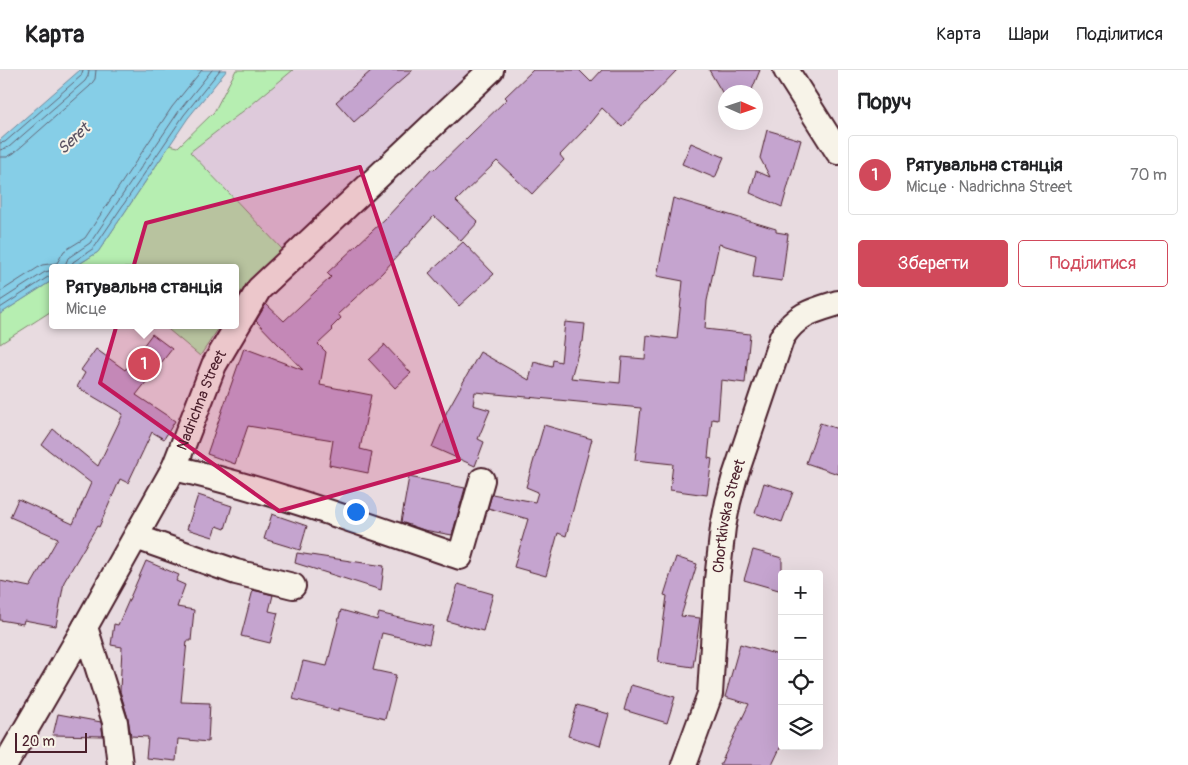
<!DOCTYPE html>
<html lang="uk">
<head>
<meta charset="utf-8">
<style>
	body { margin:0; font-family:Pangolin,sans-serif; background:#f2f2f2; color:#202124 }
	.controls { position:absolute; right:15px; bottom:15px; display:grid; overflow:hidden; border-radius:5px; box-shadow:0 5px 20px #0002 }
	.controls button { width:45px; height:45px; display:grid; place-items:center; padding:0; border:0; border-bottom:1px solid #e0e0e0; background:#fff; color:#202124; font:25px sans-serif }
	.compass { position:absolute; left:718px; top:15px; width:45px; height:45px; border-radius:50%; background:#fff; box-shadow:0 5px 20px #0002; rotate:93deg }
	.scale { position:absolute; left:15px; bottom:12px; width:72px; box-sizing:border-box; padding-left:5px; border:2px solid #4a1f2b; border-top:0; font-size:14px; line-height:18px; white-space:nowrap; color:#4a1f2b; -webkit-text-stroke:4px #f7f3e8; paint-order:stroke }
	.you { position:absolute; left:355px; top:441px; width:18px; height:18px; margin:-12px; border:4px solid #fff; border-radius:50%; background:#1a73e8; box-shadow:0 0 0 8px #1a73e833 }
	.badge { display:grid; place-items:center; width:32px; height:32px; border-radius:50%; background:#d1495b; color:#fff; font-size:16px; font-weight:700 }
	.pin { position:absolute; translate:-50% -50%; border:2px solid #fff; box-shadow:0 1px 5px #0006 }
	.popup { position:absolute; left:49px; top:194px; width:190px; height:65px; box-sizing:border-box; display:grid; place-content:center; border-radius:5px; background:#fff; filter:drop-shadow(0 1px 4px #0005); font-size:16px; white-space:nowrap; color:#757577 }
	.popup b { font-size:19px; color:#202124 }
	.popup::after { content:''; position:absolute; left:50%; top:100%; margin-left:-10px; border:10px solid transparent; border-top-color:#fff }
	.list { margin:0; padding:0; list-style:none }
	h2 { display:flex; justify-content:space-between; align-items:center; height:65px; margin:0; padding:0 20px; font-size:21px }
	h2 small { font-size:16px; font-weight:400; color:#757577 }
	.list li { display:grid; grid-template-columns:32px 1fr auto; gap:15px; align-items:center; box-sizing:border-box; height:80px; margin:0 10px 10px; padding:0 10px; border:1px solid #e0e0e0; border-radius:5px }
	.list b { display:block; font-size:19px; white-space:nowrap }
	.list p { margin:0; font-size:16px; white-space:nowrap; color:#757577 }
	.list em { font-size:16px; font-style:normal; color:#757577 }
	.actions { display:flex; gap:10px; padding:15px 20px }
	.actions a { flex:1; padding:11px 0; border:1px solid #d1495b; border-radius:5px; text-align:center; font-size:18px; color:#d1495b }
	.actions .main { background:#d1495b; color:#fff }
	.icon { flex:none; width:28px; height:28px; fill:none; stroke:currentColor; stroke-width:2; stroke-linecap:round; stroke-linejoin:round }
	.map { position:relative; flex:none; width:838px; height:695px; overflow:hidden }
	header { display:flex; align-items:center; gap:30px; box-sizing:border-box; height:70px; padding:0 25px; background:#fff; border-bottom:1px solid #e0e0e0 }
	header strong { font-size:24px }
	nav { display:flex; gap:28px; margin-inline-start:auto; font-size:18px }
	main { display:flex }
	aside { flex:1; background:#fff }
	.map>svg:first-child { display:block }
	.built { fill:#decadb }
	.green { fill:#b6eeb1; stroke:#80866e }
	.water { fill:#86cee7; stroke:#6e889c }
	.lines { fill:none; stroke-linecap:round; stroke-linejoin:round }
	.shore { stroke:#626576; stroke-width:1 }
	.building { fill:#c5a4cf; stroke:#4a1f2b }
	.minor-casing { stroke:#4a1f2b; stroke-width:28 }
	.minor { stroke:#f7f3e8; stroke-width:24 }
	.marked { fill:#c2185b; fill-opacity:0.2; stroke:#c2185b; stroke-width:4; stroke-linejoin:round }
	.labels { text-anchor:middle; stroke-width:4; stroke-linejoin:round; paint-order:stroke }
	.street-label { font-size:15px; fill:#4a1f2b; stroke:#f7f3e8 }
	.water-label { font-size:16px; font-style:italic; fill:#5c5463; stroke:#f7f3e8 }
</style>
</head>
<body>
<header>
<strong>Карта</strong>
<nav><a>Карта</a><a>Шари</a><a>Поділитися</a></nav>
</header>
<main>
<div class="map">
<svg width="838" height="695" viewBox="0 0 838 695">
	<rect width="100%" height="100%" fill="#e8dbe0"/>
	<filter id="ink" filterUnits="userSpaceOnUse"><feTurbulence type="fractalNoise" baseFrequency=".02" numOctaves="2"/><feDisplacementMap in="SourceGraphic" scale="10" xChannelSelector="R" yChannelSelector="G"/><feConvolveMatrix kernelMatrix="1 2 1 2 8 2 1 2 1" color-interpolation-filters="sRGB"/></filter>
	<g filter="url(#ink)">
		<path class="built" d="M293,0H473L282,179L190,82L251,35Z"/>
		<path class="green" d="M236,0H293L251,35L190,82L282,179L235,234V198H73L98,182L170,75L178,77L214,42Z
			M53,210V240L0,274V244Z
			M163,255H221L200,286Z"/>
		<path class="water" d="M80,0H227L188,48L98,182L73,198H53V210L0,244V70Z"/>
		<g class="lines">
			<path class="shore" d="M0,73L5,72L81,6L83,0
				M0,80L9,77L85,11L88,6L89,0
				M0,87H7L14,83L90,16L95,9L96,0
				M64,198L68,188L90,173L179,41L212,0
				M71,198L73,192L94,178L184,45L220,0
				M0,222L42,195L57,193L64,181L85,168L172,37L202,0
				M0,231L45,202L53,200
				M0,238L48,207H53"/>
		</g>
		<path class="building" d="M372,0H413L354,52L336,32Z
			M533,0H579L591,12L602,0H677L622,57L602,38L585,59L560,85L564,90L532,124L497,91L456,131L478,152L461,171L434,146L382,203L338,244L341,248L331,258L333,260L318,274L326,282L320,315L371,325L360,379L372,382L368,403L329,395L333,370L248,356L235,394L207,384L244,278L303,300L256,251L266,234L284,251L331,207L327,203L386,148L432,99L434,100L507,29L505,27Z
			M709,0H760L751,22H726V29Z
			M767,60L801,70L782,137L750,123L756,101L770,107L760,88Z
			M691,73L724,87L715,108L682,94Z
			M673,128L776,159V162L788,164L782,211L753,207L756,185L719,174L707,231L705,259L750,264L745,313L721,310L718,350L712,349L708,388L712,389L707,425L670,420L673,394L635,390L641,338L475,322L473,335L490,340L478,369L484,372L475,396L432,377L447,341L480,282L529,310L534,292L552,297L553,290L561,292L565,252L585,254L583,272H581L571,308L620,313L622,287L645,289L647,265L677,269L683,211L657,206Z
			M463,172L494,204L459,236L429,203Z
			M152,264L172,279L136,325L175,351L164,369L152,362L128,413L120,409L99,457L97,456L64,512L56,556L24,550L23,554L0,550V511L30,517L58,468L10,447L18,429L73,454L91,413L42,375L53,359L98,396L123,344L77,317L85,303L81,300L96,279L125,300Z
			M384,274L411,303L395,318L369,290L384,276Z
			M820,353L838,359V404L806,393Z
			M544,355L592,369L566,466L558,463L546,506L514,497L528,449L488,438L492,424L535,432L538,422L526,417Z
			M409,407L465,418L452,465L424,460L401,452Z
			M764,413L793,422L782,452L755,443Z
			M198,425L232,436L225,459L217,456L213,467L187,459Z
			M272,444L307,456L300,480L264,469Z
			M753,480L782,488V521L744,510Z
			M297,483L384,496L381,520L295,493Z
			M676,487L697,494L681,546L700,548L693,597L658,592L667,526L664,525Z
			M146,491L179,505L176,511L185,515L177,537L194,540L191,571H187L181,632L210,633L208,672L178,669L176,691L146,688L148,667L131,666L128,648L120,621L122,577L111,575L114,554L118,555Z
			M458,514L493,524L483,561L447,551Z
			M253,520L273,525L269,541L278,543L270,573L241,566Z
			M341,540L377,550L379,543L433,556L429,574L382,563L373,600L396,605L385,649L339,638V641L293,629L303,591L327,596Z
			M740,574L782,586V674L772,695H720L749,634L725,627Z
			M631,615L675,627L667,653L624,640Z
			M577,635L609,644L600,676L568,666Z
			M58,644L101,652L103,666L53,665Z"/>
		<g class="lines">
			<g class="minor-casing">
				<g id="minor">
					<path d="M786,0L838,82"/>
					<path d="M174,398C272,420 366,455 460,487L482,410"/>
					<path d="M136,467L236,502L293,516"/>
					<path d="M85,557L115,652L120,695"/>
					<path id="s1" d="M5,695L85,557L174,398L214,295L259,219L491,0"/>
					<path id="s2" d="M684,695L710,624L717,510L723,457L728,432L735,406L782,267C797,244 812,241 838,233"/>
				</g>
			</g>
			<use href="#minor" class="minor"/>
		</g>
	</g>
	<path class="marked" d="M360,97L459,390L279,441L100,313L146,153Z"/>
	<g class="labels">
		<g class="street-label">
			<text dy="5" stroke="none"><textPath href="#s1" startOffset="415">Nadrichna Street</textPath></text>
			<text dy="5" stroke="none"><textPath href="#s2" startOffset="255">Chortkivska Street</textPath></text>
		</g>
		<g class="water-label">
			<text transform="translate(73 68) rotate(-43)" y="6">Seret</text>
		</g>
	</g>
</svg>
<div class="controls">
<button>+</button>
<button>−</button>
<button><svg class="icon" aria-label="locate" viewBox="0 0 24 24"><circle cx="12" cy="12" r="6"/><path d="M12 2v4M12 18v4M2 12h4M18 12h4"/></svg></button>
<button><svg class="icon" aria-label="layers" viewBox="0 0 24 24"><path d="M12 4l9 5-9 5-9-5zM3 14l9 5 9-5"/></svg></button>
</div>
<svg class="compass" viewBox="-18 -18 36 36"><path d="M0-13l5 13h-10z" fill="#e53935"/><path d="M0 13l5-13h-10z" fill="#757577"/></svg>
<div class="scale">20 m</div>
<div class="you"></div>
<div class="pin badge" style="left:144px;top:294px">1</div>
<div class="popup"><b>Рятувальна станція</b>Місце</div>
</div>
<aside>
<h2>Поруч<small></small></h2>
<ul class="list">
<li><span class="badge">1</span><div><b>Рятувальна станція</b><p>Місце · Nadrichna Street</p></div><em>70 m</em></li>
</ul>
<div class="actions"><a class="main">Зберегти</a><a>Поділитися</a></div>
</aside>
</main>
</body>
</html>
